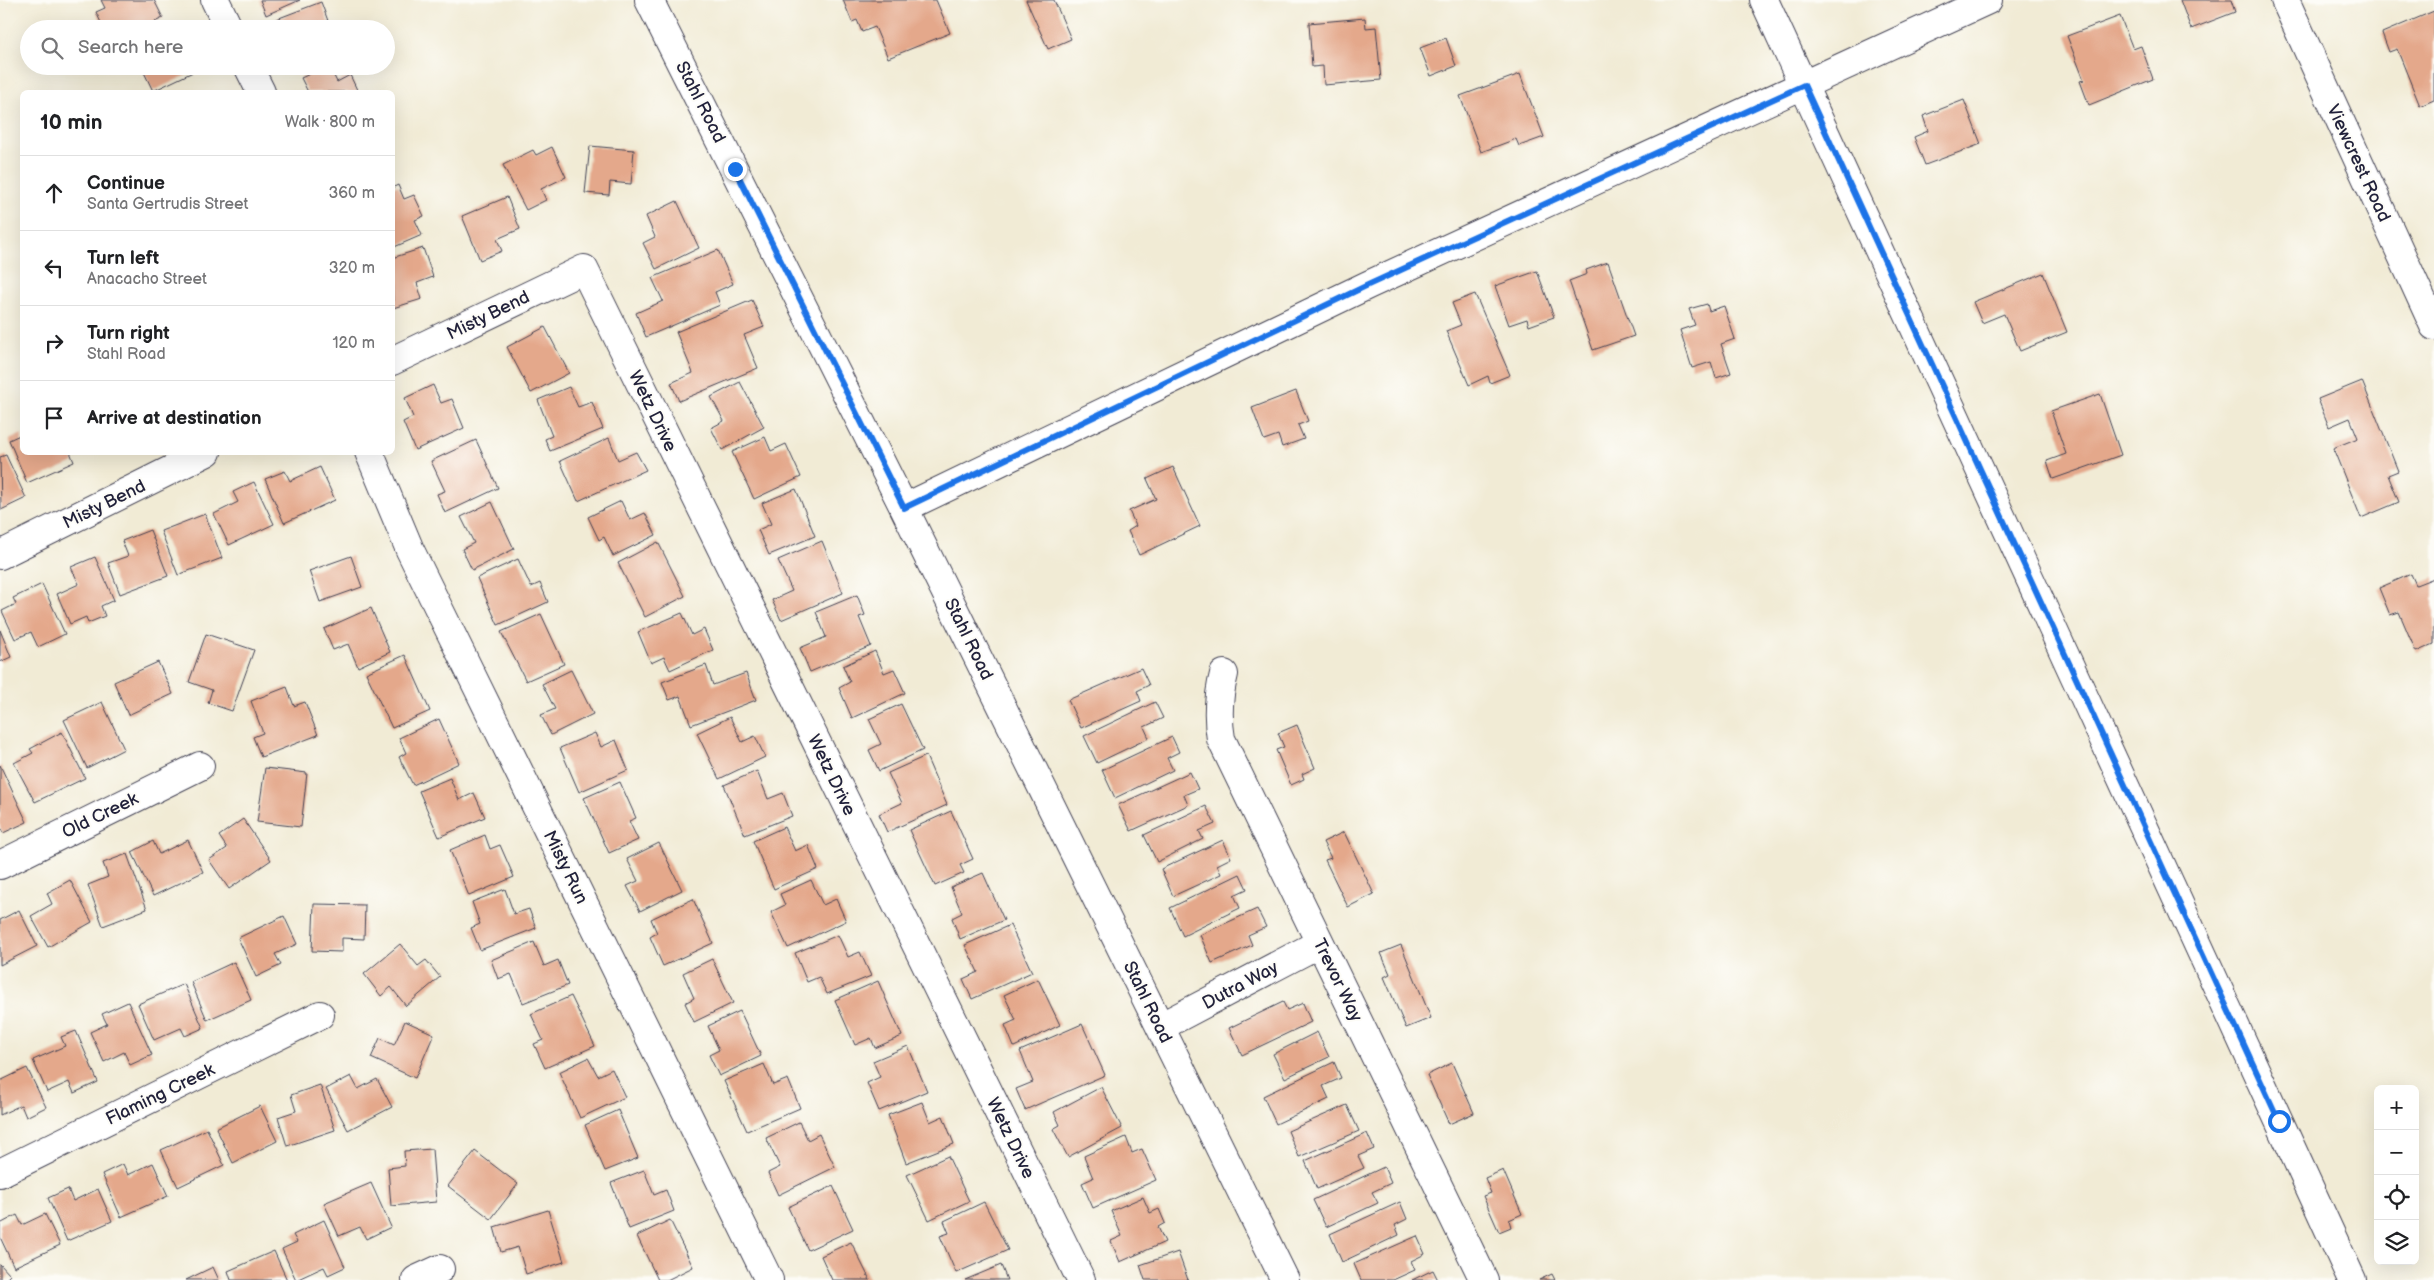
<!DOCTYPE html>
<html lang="en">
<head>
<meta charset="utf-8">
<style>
	body { margin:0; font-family:"Balsamiq Sans",sans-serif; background:#f2f2f2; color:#202124 }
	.controls { position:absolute; right:15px; bottom:15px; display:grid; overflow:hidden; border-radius:8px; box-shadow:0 5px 20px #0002 }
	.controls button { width:45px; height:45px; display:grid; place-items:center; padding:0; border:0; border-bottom:1px solid #e0e0e0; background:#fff; color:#202124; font:25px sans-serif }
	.stop { position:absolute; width:15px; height:15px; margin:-11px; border:4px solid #1a73e8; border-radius:50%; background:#fff }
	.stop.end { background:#1a73e8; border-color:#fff; box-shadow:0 1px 5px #0008 }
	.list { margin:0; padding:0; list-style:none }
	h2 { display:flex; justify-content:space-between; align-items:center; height:65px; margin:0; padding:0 20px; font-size:21px }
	h2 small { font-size:16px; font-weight:400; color:#757577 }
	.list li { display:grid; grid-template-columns:32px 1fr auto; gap:15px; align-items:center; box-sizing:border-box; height:75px; padding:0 20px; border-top:1px solid #e0e0e0 }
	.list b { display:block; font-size:19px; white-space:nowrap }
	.list p { margin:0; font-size:16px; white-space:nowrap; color:#757577 }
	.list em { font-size:16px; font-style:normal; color:#757577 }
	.icon { flex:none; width:28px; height:28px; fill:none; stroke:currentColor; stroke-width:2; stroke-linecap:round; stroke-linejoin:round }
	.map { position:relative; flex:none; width:2434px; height:1280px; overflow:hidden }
	.search { position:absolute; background:#fff; box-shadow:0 5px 20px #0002; left:20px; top:20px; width:375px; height:55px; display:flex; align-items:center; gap:12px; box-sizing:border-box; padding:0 18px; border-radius:28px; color:#757577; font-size:19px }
	.panel { position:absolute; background:#fff; box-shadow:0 5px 20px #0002; left:20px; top:90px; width:375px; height:365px; border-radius:8px }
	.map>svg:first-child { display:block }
	.building { fill:#e4a88b }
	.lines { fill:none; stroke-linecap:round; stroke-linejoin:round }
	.minor-casing { stroke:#414052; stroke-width:30 }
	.minor { stroke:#fff; stroke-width:28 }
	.route { stroke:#1a73e8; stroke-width:6 }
	.labels { text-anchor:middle; stroke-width:4; stroke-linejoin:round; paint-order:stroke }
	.street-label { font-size:18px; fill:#22223b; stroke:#fdfcf7 }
</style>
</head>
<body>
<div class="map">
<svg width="2434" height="1280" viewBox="0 0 2434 1280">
	<rect width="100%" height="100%" fill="#fdfcf7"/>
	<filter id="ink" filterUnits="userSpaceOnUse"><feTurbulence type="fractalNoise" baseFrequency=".02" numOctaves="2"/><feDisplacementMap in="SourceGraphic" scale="10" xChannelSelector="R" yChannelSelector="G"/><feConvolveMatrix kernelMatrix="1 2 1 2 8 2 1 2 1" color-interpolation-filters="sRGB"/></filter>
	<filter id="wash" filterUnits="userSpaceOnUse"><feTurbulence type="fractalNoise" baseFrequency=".0096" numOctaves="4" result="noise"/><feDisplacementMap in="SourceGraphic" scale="20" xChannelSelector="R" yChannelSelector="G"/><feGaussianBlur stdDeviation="1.12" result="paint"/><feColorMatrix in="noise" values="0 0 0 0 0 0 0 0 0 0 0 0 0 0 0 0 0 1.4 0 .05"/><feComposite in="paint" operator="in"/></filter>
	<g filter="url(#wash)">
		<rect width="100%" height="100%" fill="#f1ebd5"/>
		<g id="blocks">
			<path class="building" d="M101,0H154L163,18L140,29H104L96,12L105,8Z
				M260,0H300L266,15Z
				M843,0H936L950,33L888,58L875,27L862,32L857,20L852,22Z
				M1026,0H1054L1071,39L1048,49Z
				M2180,0H2231L2235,12L2191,29Z
				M321,2L331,29H277L274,20Z
				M2434,11V100L2420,106L2397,49L2389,52L2382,33Z
				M2120,16L2133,49L2141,46L2153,79L2089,105L2080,81L2084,80L2067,36Z
				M1365,18L1366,28L1376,27L1381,80L1324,85L1323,66L1312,67L1309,23Z
				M1446,38L1456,66L1431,76L1420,48Z
				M141,66H192L195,71L153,91Z
				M327,66H329L337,82L350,75L358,92H308L301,78Z
				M1520,74L1544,137L1519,146L1516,139L1481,152L1460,96Z
				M1964,100L1981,144L1925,165L1914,137L1928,131L1923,116Z
				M590,146L634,150L631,184L610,182L609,195L585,193Z
				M552,147L566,177L541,189L546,200L526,210L503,165L533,150L536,155Z
				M398,185L404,199L414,195L424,216L415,220L422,235L392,248V188Z
				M507,197L520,229L497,239L502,251L480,260L462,216Z
				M677,201L699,248L656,269L643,243L655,237L646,216Z
				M423,248L433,277L417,283L422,299L393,308L392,258Z
				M718,250L733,284L715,292L720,305L646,337L636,313L663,301L652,278Z
				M1608,262L1634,336L1593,350L1569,281L1587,274L1586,270Z
				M1537,271L1554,317L1529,326L1527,319L1509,325L1495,286Z
				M2043,273L2067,332L2020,351L2004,314L1982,323L1973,302Z
				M1475,294L1510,375L1490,383L1488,376L1469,385L1446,331L1461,325L1452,303Z
				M752,300L764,327L744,335L758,368L679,401L671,383L693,373L676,332Z
				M1707,304L1709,311L1724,306L1735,339L1721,344L1731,373L1716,378L1711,362L1692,368L1680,330L1695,325L1689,309Z
				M545,327L569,373L531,393L507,347Z
				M2362,381L2398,471L2388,475L2399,502L2361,518L2333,448L2358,438L2350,418L2329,427L2318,399Z
				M740,382L764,427L722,450L711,428L724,421L711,397Z
				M433,385L441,403L452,399L464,428L415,450L403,422L413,417L405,398Z
				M569,387L578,407L592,402L603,429L550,451L545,439L552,436L538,400Z
				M1296,391L1308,421L1298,425L1304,439L1282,447L1278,435L1264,440L1252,408Z
				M2100,394L2121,455L2053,479L2047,461L2066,454L2051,411Z
				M22,434V452H70L74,462L27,483L9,440Z
				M765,437L771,451L786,444L801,477L754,499L732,452Z
				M609,438L618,460L636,452L646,470L578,501L560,461Z
				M476,440L498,488L445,513L437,494L445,491L431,461Z
				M6,455L26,498L1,510L0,457Z
				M320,467L335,500L284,523L265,479L285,471L290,481Z
				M1173,467L1200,526L1139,555L1128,531L1136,526L1129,511L1156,499L1147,479Z
				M254,482L274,524L229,545L214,514L238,502L233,492Z
				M796,489L815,536L769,555L758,530L771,524L762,503Z
				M621,501L630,520L645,513L656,535L613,556L604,537L599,540L588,517Z
				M492,502L514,549L472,570L462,549L474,543L461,517Z
				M205,514L222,558L178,575L161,531Z
				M150,530L168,576L120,594L108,563L128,556L122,541Z
				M822,541L843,593L781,620L772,600L792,591L778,560Z
				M658,542L685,596L645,617L618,563Z
				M351,556L362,587L320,602L309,571Z
				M95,557L114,600L101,606L105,616L88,623L86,617L70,624L57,594L79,584L71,567Z
				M518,559L531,587L540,583L548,602L498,625L477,578Z
				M2411,574L2416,585L2434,578V644L2416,652L2399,612L2390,615L2379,588Z
				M42,584L65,634L38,647L31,632L15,639L2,611L16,604L13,598Z
				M857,595L865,615L859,617L871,646L810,672L800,648L826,637L816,612Z
				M371,608L390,652L358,667L348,644L333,650L324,629Z
				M682,613L692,635L704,629L713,650L670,670L664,657L651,663L638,632Z
				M541,614L564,664L526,681L501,632Z
				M0,630L11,657L0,662Z
				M206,634L254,650L232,711L208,703L212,690L189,682Z
				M875,651L884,673L894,669L905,693L852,718L839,688L850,682L843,666Z
				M405,655L430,711L392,728L366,673Z
				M158,662L173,694L128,715L114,682Z
				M706,665L713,685L746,673L756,700L691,725L680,696L669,700L662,682Z
				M1141,668L1149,685L1137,691L1141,701L1081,728L1068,700Z
				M571,670L593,714L551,735L541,715L555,709L542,684Z
				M287,687L294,706L305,702L318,735L261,757L253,737L263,733L251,701Z
				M102,702L124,749L87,768L64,720Z
				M1155,702L1163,718L1144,727L1149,738L1097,763L1084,736Z
				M901,704L923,750L879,771L869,750L881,744L869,719Z
				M730,717L742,742L755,736L765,757L719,779L697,733Z
				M439,719L459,763L413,785L399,757L406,753L399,738Z
				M1297,725L1315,768L1302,774L1304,779L1291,785L1276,750L1284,747L1278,733Z
				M62,732L85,778L35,802L14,763L33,753L30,749Z
				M595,733L601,747L616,740L628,770L579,792L560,748Z
				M1172,737L1179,752L1167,758L1173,770L1115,798L1102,770Z
				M926,756L947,805L887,832L879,814L902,803L888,773Z
				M0,765L27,822L3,833L0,827Z
				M265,768L307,773L301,827L257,822Z
				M757,771L768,799L783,793L792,816L745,835L724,785Z
				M1190,772L1198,789L1184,795L1188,805L1131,831L1118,805Z
				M450,778L459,800L474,793L485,817L439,837L419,791Z
				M620,782L636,818L629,821L638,840L609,853L584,798Z
				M1206,806L1215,824L1199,831L1203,839L1157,862L1144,835Z
				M951,811L973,859L960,865L964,873L935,886L909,830Z
				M243,819L271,860L229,889L209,860L227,848L219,836Z
				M784,827L795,851L808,845L818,869L774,889L753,841Z
				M1344,832L1374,894L1348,907L1325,860L1331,858L1323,842Z
				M485,835L490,849L500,845L514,877L469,896L450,850Z
				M188,840L203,872L153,896L132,852L153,841L159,854Z
				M1223,840L1231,858L1217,865L1221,874L1173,896L1161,869Z
				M659,843L682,890L640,911L627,886L638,881L627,859Z
				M127,854L147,909L103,926L88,885L108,877L103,863Z
				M983,873L1004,920L960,939L952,918L962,913L951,887Z
				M1240,874L1247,889L1234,895L1240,908L1183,936L1170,908Z
				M70,880L92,922L48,947L31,916L52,904L47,893Z
				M811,880L823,905L836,899L846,921L788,948L771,912L785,905L780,894Z
				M505,889L514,914L529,909L536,928L480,950L471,928L480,924L472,902Z
				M693,899L713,943L663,966L650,937L657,933L651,919Z
				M314,904L365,905L364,939L342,938V952L312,951Z
				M1257,909L1266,927L1248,935L1252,945L1212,963L1200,935Z
				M19,910L37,946L0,965V920Z
				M284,916L297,944L275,954L281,965L256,977L238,938Z
				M1010,925L1032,972L972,999L963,979L978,972L965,945Z
				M838,935L848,957L860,952L871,976L827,994L819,977L807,982L795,953Z
				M534,942L544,966L558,960L568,985L523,1003L511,974L498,979L491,960Z
				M400,944L418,966L426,960L440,977L406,1006L391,987L381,996L364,974Z
				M1401,945L1431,1018L1406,1028L1384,977L1390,974L1381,953Z
				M712,959L733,1003L694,1022L685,1003L694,998L683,973Z
				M234,962L251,1000L207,1020L191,982Z
				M1038,979L1060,1025L1014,1047L1005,1025L1016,1020L1004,995Z
				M878,981L902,1036L875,1048L871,1038L855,1045L835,1000Z
				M184,984L203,1028L185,1036L181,1028L154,1040L138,1004Z
				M571,996L595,1046L545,1068L534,1044L543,1040L531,1014Z
				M128,1002L152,1055L130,1065L124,1052L104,1062L90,1032L107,1024L102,1014Z
				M1283,1002L1287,1010L1303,1003L1311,1022L1242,1055L1229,1028Z
				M740,1011L761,1056L719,1076L709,1055L719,1050L708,1026Z
				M405,1021L434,1034L415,1078L371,1058L380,1038L394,1045Z
				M1082,1024L1105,1075L1025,1110L1016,1089L1033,1082L1020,1051Z
				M76,1031L98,1082L74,1093L69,1082L47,1092L33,1060L65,1046L61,1037Z
				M1317,1032L1329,1057L1285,1078L1273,1054Z
				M908,1046L927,1091L879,1111L867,1083L880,1077L873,1061Z
				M588,1058L598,1076L612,1069L625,1097L580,1118L559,1072Z
				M1334,1062L1341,1078L1323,1086L1329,1099L1276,1124L1263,1096Z
				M1452,1063L1474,1113L1449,1124L1427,1075Z
				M764,1064L773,1085L788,1079L800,1108L747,1131L724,1081Z
				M27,1068L46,1107L26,1117L21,1105L0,1115V1081Z
				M351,1076L358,1089L377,1079L392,1107L348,1130L326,1089Z
				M320,1085L335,1130L287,1146L278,1117L296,1111L291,1095Z
				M1101,1087L1122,1128L1068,1157L1053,1129L1060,1125L1054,1112Z
				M922,1102L930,1122L943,1116L954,1144L906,1163L888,1115Z
				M1347,1105L1359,1131L1299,1157L1288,1131Z
				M260,1106L277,1141L233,1163L216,1128Z
				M618,1110L638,1158L605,1171L585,1125Z
				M799,1122L808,1140L819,1134L835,1167L778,1195L768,1173L780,1167L766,1138Z
				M207,1129L224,1165L178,1187L161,1150Z
				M1367,1133L1374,1149L1358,1156L1364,1168L1317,1189L1305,1161Z
				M1126,1137L1132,1153L1142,1149L1156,1180L1093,1208L1082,1183L1093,1178L1084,1156Z
				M432,1149L436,1202L391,1206L388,1168L405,1166L404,1151Z
				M475,1151L518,1184L491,1219L448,1186Z
				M948,1156L969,1201L929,1220L907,1175Z
				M153,1163L168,1196L121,1217L102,1174L123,1164L128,1175Z
				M1384,1167L1391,1183L1372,1192L1378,1203L1326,1227L1313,1200Z
				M644,1170L654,1195L666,1190L674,1211L629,1229L611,1183Z
				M1503,1170L1522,1214L1509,1220L1511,1227L1499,1232L1483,1196L1491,1193L1485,1178Z
				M371,1183L391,1227L366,1239L360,1227L339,1236L324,1203Z
				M833,1186L853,1229L808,1250L788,1207Z
				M68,1189L73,1201L98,1189L112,1221L67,1241L48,1198Z
				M1143,1197L1150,1213L1159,1209L1165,1223L1158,1227L1165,1242L1120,1262L1111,1241L1122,1236L1111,1211Z
				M984,1202L1008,1250L956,1273L940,1236L949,1233L944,1221Z
				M1400,1202L1407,1219L1395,1225L1399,1235L1342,1262L1330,1234Z
				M548,1210L564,1262L526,1274L518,1247L501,1252L494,1227Z
				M45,1214L60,1245L14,1267L0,1237V1224L17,1215L22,1225Z
				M324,1220L345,1267L328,1275L324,1267L296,1280L282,1249L297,1242L293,1235Z
				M670,1220L693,1267L667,1280H658L637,1236Z
				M1417,1236L1425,1254L1411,1261L1415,1270L1393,1280H1361L1354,1264Z
				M851,1242L870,1280H832L821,1256Z
				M274,1251L287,1280H231L228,1271Z
				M1178,1252L1188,1280H1145L1140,1265Z
				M0,1264L10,1275L5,1280H0Z
				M1001,1265L1007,1280H965Z
				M213,1267L219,1280H186Z
				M1433,1270L1438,1280H1412Z
				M1552,1274L1555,1280H1539Z"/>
		</g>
	</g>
	<g filter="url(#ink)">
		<use href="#blocks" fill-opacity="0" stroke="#414052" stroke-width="1"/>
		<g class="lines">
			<g class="minor-casing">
				<path id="minor" d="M215,0L229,29
					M649,0L904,508L1285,1280
					M1764,0L2352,1280
					M2285,0L2434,326
					M248,66L261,92
					M392,361L584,269L1081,1280
					M369,452L410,550L769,1280
					M904,508L1368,285L1988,0
					M0,555L207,452
					M1224,674C1218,697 1217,716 1221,739L1484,1280
					M0,865L200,766
					M1160,1027L1320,943
					M0,1173L320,1015
					M416,1280L440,1269"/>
			</g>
			<use href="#minor" class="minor"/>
		</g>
	</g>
	<g class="lines" filter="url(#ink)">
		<path class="route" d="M735,169L904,508L1368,285L1804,85L2279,1121"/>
	</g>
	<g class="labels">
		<g class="street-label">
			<text transform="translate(701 102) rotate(63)" y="6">Stahl Road</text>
			<text transform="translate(2359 163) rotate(65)" y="6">Viewcrest Road</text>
			<text transform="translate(488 315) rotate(-26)" y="6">Misty Bend</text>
			<text transform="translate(653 411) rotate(64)" y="6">Wetz Drive</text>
			<text transform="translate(104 504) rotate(-26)" y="6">Misty Bend</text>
			<text transform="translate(969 639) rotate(64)" y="6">Stahl Road</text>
			<text transform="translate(832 775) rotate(64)" y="6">Wetz Drive</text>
			<text transform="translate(100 815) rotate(-26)" y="6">Old Creek</text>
			<text transform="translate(566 867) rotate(64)" y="6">Misty Run</text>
			<text transform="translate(1338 980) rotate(64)" y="6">Trevor Way</text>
			<text transform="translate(1240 985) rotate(-28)" y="6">Dutra Way</text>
			<text transform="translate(1148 1002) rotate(64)" y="6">Stahl Road</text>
			<text transform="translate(160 1094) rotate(-26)" y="6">Flaming Creek</text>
			<text transform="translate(1011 1138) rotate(64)" y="6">Wetz Drive</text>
		</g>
	</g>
</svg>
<div class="controls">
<button>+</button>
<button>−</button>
<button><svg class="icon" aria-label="locate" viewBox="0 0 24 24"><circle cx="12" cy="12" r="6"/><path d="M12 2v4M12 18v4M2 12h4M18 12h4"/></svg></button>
<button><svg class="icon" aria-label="layers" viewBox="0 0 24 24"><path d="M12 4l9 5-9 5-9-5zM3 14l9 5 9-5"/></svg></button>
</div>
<div class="stop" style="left:2279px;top:1121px"></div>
<div class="stop end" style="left:735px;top:169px"></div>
<div class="search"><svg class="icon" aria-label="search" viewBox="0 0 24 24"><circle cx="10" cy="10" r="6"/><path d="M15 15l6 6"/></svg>Search here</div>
<section class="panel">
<h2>10 min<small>Walk · 800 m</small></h2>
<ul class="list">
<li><svg class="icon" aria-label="ahead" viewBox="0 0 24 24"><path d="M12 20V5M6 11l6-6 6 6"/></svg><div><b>Continue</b><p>Santa Gertrudis Street</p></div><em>360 m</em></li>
<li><svg class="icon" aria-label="left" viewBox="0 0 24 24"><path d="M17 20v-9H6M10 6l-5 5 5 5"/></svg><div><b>Turn left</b><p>Anacacho Street</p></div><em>320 m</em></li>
<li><svg class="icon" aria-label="right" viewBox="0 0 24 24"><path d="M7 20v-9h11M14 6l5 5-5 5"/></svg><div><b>Turn right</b><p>Stahl Road</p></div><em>120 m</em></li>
<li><svg class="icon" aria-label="arrive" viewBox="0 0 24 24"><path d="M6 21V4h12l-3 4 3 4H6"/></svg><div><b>Arrive at destination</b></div></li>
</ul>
</section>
</div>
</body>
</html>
